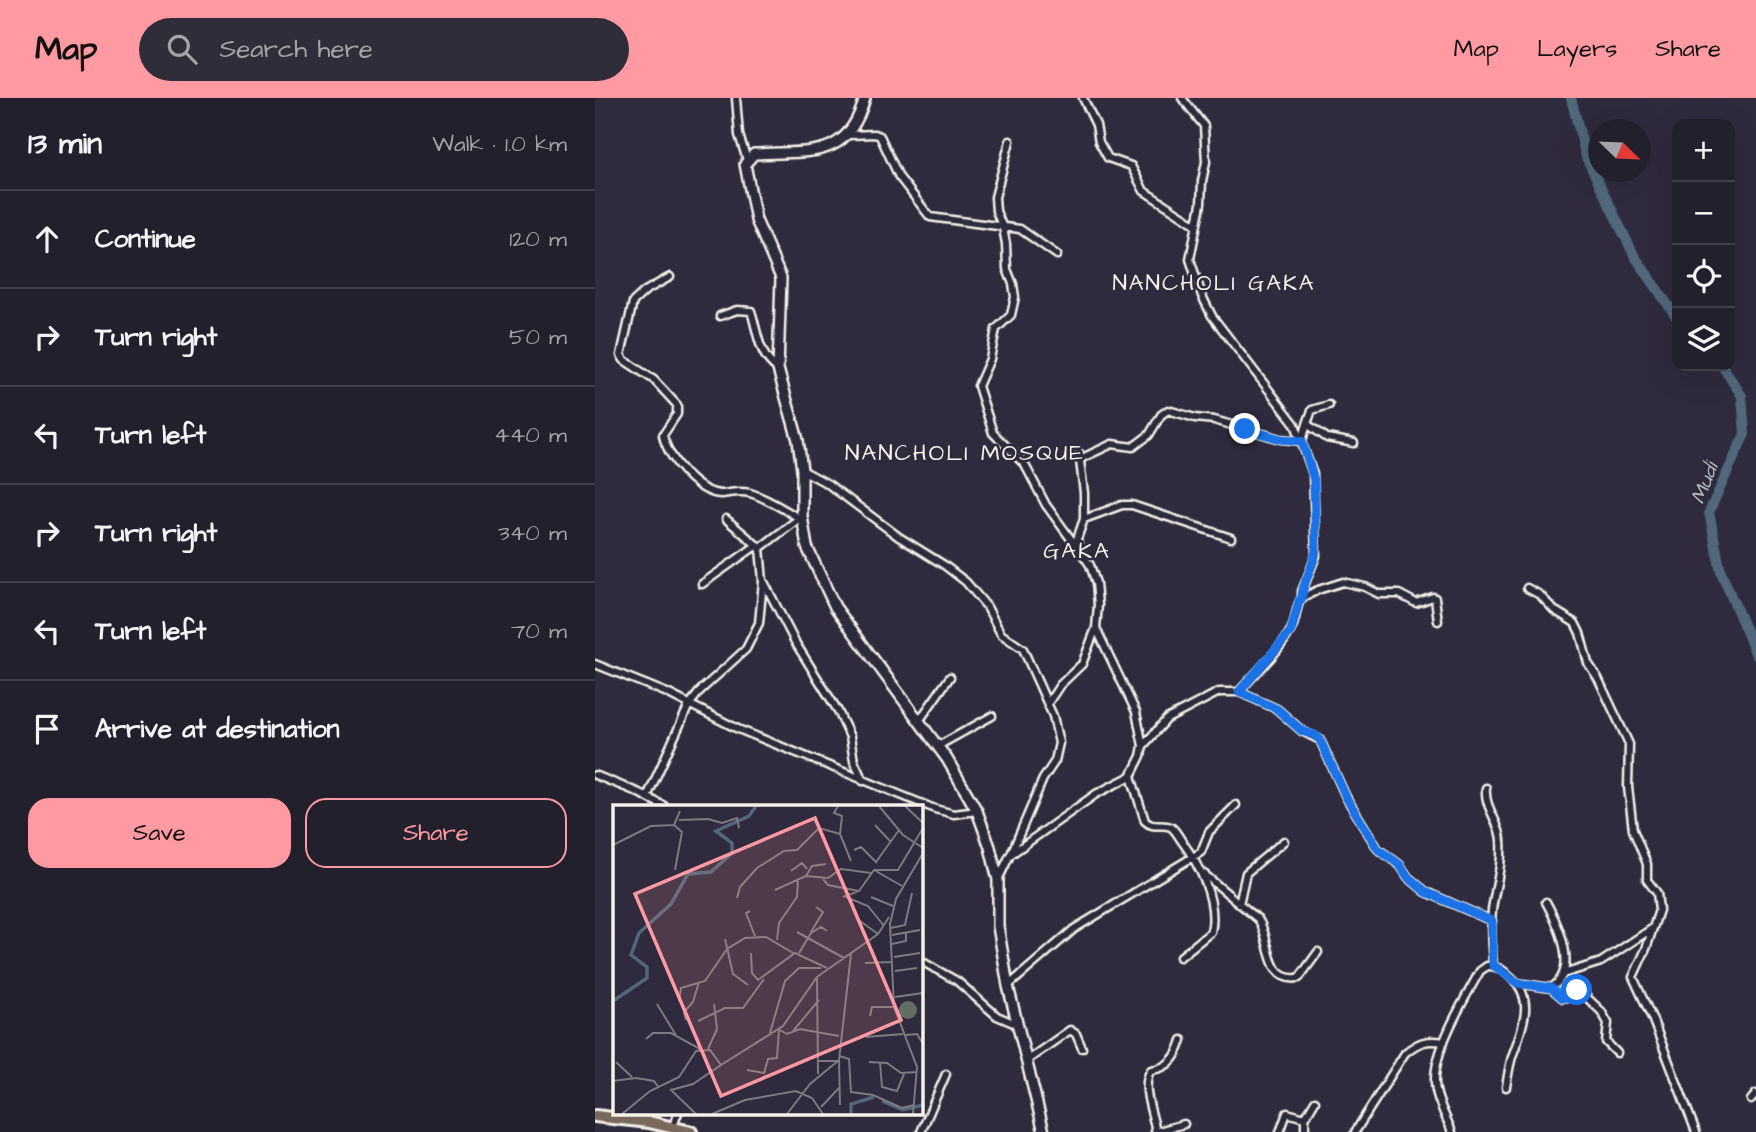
<!DOCTYPE html>
<html lang="en">
<head>
<meta charset="utf-8">
<style>
	body { margin:0; font-family:"Architects Daughter",sans-serif; background:#2f2d3a; color:#f1f3f6 }
	.controls { position:absolute; right:21px; top:21px; display:grid; overflow:hidden; border-radius:14px; box-shadow:0 7px 28px #0002 }
	.controls button { width:63px; height:63px; display:grid; place-items:center; padding:0; border:0; border-bottom:2px solid #403e4a; background:#23202e; color:#f1f3f6; font:35px sans-serif }
	.compass { position:absolute; left:993px; top:21px; width:63px; height:63px; border-radius:50%; background:#23202e; box-shadow:0 7px 28px #0002; rotate:113deg }
	.stop { position:absolute; width:21px; height:21px; margin:-16px; border:5px solid #1a73e8; border-radius:50%; background:#fff }
	.stop.end { background:#1a73e8; border-color:#fff; box-shadow:0 2px 7px #0008 }
	.list { margin:0; padding:0; list-style:none }
	h2 { display:flex; justify-content:space-between; align-items:center; height:91px; margin:0; padding:0 28px; font-size:30px }
	h2 small { font-size:23px; font-weight:400; color:#a3a3aa }
	.list li { display:grid; grid-template-columns:46px 1fr auto; gap:21px; align-items:center; box-sizing:border-box; height:98px; padding:0 28px; border-top:2px solid #403e4a }
	.list b { display:block; font-size:26px; white-space:nowrap }
	.list em { font-size:23px; font-style:normal; color:#a3a3aa }
	.actions { display:flex; gap:14px; padding:21px 28px }
	.actions a { flex:1; padding:16px 0; border:2px solid #ff9aa2; border-radius:21px; text-align:center; font-size:24px; color:#ff9aa2 }
	.actions .main { background:#ff9aa2; color:#111 }
	.icon { flex:none; width:38px; height:38px; fill:none; stroke:currentColor; stroke-width:2; stroke-linecap:round; stroke-linejoin:round }
	.map { position:relative; flex:none; width:1161px; height:1034px; overflow:hidden }
	header { display:flex; align-items:center; gap:42px; box-sizing:border-box; height:98px; padding:0 35px; background:#ff9aa2; color:#111 }
	header strong { font-size:33px }
	nav { display:flex; gap:38px; margin-inline-start:auto; font-size:24px }
	.search { width:490px; height:63px; background:#2f2d3a; display:flex; align-items:center; gap:18px; box-sizing:border-box; padding:0 24px; border-radius:38px; color:#a3a3aa; font-size:26px }
	main { display:flex }
	aside { flex:1; background:#23202e }
	.map>svg:first-child { display:block }
	.lines { fill:none; stroke-linecap:round; stroke-linejoin:round }
	.river { stroke:#51687b; stroke-width:10 }
	.street-casing { stroke:#f4f1e8; stroke-width:11 }
	.secondary-casing { stroke:#f4f1e8; stroke-width:14 }
	.highway-casing { stroke:#f4f1e8; stroke-width:16 }
	.street { stroke:#2f2a3d; stroke-width:6 }
	.secondary { stroke:#2f2a3d; stroke-width:9 }
	.highway { stroke:#78695c; stroke-width:10 }
	.route { stroke:#1a73e8; stroke-width:9 }
	.labels { text-anchor:middle; stroke-width:5; stroke-linejoin:round; paint-order:stroke }
	.water-label { font-size:21px; font-style:italic; fill:#b3babc; stroke:#2f2a3d }
	.quarter-label { font-size:23px; letter-spacing:2px; fill:#f4f1e8; stroke:#2f2a3d }
	.inset-river { fill:none; stroke:#51687b; stroke-width:3.5 }
	.inset-road { fill:none; stroke:#7e7a81; stroke-width:2 }
	.view { fill:#ff9aa2; fill-opacity:0.15; stroke:#ff9aa2; stroke-width:3.5 }
	.inset-edge { fill:none; stroke:#f4f1e8; stroke-width:3.5 }
</style>
</head>
<body>
<header>
<strong>Map</strong>
<div class="search"><svg class="icon" aria-label="search" viewBox="0 0 24 24"><circle cx="10" cy="10" r="6"/><path d="M15 15l6 6"/></svg>Search here</div>
<nav><a>Map</a><a>Layers</a><a>Share</a></nav>
</header>
<main>
<aside>
<h2>13 min<small>Walk · 1.0 km</small></h2>
<ul class="list">
<li><svg class="icon" aria-label="ahead" viewBox="0 0 24 24"><path d="M12 20V5M6 11l6-6 6 6"/></svg><div><b>Continue</b></div><em>120 m</em></li>
<li><svg class="icon" aria-label="right" viewBox="0 0 24 24"><path d="M7 20v-9h11M14 6l5 5-5 5"/></svg><div><b>Turn right</b></div><em>50 m</em></li>
<li><svg class="icon" aria-label="left" viewBox="0 0 24 24"><path d="M17 20v-9H6M10 6l-5 5 5 5"/></svg><div><b>Turn left</b></div><em>440 m</em></li>
<li><svg class="icon" aria-label="right" viewBox="0 0 24 24"><path d="M7 20v-9h11M14 6l5 5-5 5"/></svg><div><b>Turn right</b></div><em>340 m</em></li>
<li><svg class="icon" aria-label="left" viewBox="0 0 24 24"><path d="M17 20v-9H6M10 6l-5 5 5 5"/></svg><div><b>Turn left</b></div><em>70 m</em></li>
<li><svg class="icon" aria-label="arrive" viewBox="0 0 24 24"><path d="M6 21V4h12l-3 4 3 4H6"/></svg><div><b>Arrive at destination</b></div></li>
</ul>
<div class="actions"><a class="main">Save</a><a>Share</a></div>
</aside>
<div class="map">
<svg width="1161" height="1034" viewBox="0 0 1161 1034">
	<rect width="100%" height="100%" fill="#2f2a3d"/>
	<filter id="ink" filterUnits="userSpaceOnUse"><feTurbulence type="fractalNoise" baseFrequency=".0143" numOctaves="2"/><feDisplacementMap in="SourceGraphic" scale="14" xChannelSelector="R" yChannelSelector="G"/><feConvolveMatrix kernelMatrix="1 2 1 2 8 2 1 2 1" color-interpolation-filters="sRGB"/></filter>
	<g filter="url(#ink)">
		<g class="lines">
			<path class="river" d="M976,0L991,59L1039,157L1082,220
				M1127,268L1147,298L1150,336L1114,414L1126,474L1161,557"/>
			<g class="street-casing">
				<path id="street" d="M141,0L144,37L152,62
					M488,0L501,27L504,44L513,60L536,68L549,93L600,126
					M587,0L609,28L611,64L607,83L606,106L595,161L607,198L617,218L700,326L718,376L721,458L707,493V500C700,508 702,522 696,532C683,555 661,574 644,594
					M254,37L280,36L285,38L304,79L335,119L425,131L462,157
					M415,43L400,99L401,113L408,130L411,146L412,171L418,186L420,199L416,217L401,231L395,261L383,288L398,335L430,367L451,407L481,448
					M75,179L50,193L38,204L26,257L29,262L59,282L82,307V316L68,337C72,360 103,396 127,396C137,395 144,392 155,395C172,400 188,411 204,420
					M125,218L142,212L156,213C163,234 163,258 183,271
					M712,326L717,312L734,307
					M484,355L489,395V421
					M485,361L517,346L538,349L554,337L566,317L573,312L600,320L619,322L686,341L707,343L712,326L732,340L759,345
					M207,372L233,386L304,439L349,467L371,484L392,509L406,536L428,551L458,618L464,645L460,663L448,681L416,756
					M131,421L164,449
					M169,484L200,544L243,613L255,639L259,663L268,683
					M107,486L162,447
					M932,490L945,497L959,512L980,525L985,535L993,565L1003,580L1034,646L1033,689L1038,732L1052,766V782L1062,795L1064,812L1051,851L1038,879L1057,920L1101,1034
					M707,500L723,492L748,484L770,489L784,496H804L821,505L838,499L840,500L843,523
					M0,566L72,595L143,631L340,711L359,716L382,713
					M453,605L465,587L487,566L501,530
					M324,623L355,579
					M343,648L397,618
					M548,648L572,621L624,594H644L682,611L707,633L725,642L751,699L783,751L805,767L813,779L831,794L897,823
					M0,677L42,694L69,708
					M536,678L550,723C558,731 567,725 576,729C580,732 583,737 586,742C604,766 623,803 616,834L585,859
					M891,690C889,710 905,724 906,742C908,766 900,789 897,812C895,830 897,849 898,867
					M52,699L94,607L106,592L151,551L164,525L168,483L165,450L206,419
					M609,776L663,821C677,840 669,885 704,880L723,854
					M403,782L415,757L501,696L536,678L546,658L548,648L541,614L501,530L503,507L501,485L495,467L484,451L482,441L489,421L527,407H537L636,440
					M644,806L651,775L689,743
					M326,863L362,883L402,918L423,927
					M968,876L1006,864L1058,830
					M922,885L956,890C985,872 963,826 951,804
					M413,888L479,831L606,754L614,734L641,707
					M956,890L968,900L977,898L982,892L985,893L1006,913L1013,925L1011,944L1022,955
					M431,963L475,932L481,936L487,950
					M1156,1002L1161,996
					M78,1028L83,1015
					M326,1034L351,976
					M560,1034L589,1026
					M561,1034C558,1016 545,988 556,972C574,970 582,959 587,942
					M685,1034L692,1015L710,1020
					M710,1034V1020L720,1003
					M760,1034L810,955C823,944 832,941 849,944
					M857,1034C851,1018 840,1000 840,983C839,951 869,902 885,873L892,868C902,867 908,872 916,879C941,901 927,930 918,956C914,967 913,978 911,989"/>
			</g>
			<g class="secondary-casing">
				<path id="secondary" d="M270,0C252,64 214,52 159,56L150,66L161,122L186,180L183,271L203,342L207,372V418L212,449L240,509L352,661L382,713L395,749L403,782V828L413,888L449,1034"/>
			</g>
			<g class="highway-casing">
				<path id="highway" d="M0,1018L54,1024L96,1034"/>
			</g>
			<use href="#street" class="street"/>
			<use href="#secondary" class="secondary"/>
			<use href="#highway" class="highway"/>
		</g>
	</g>
	<g class="lines" filter="url(#ink)">
		<path class="route" d="M650,331L686,341L707,343L719,382L721,450C720,468 707,483 707,500L704,503L696,533L644,594L682,611L707,633L720,637L725,642L751,699L783,751L805,767L813,779L831,794L897,823L898,867L922,885L956,890L968,900L977,898L982,892"/>
	</g>
	<g class="labels">
		<g class="water-label">
			<text transform="translate(1109 385) rotate(-69)" y="7">Mudi</text>
		</g>
		<g class="quarter-label">
			<text x="619" y="192">NANCHOLI GAKA</text>
			<text x="370" y="362">NANCHOLI MOSQUE</text>
			<text x="482" y="460">GAKA</text>
		</g>
	</g>
	<g transform="translate(18 707)">
		<rect width="310" height="310" fill="#2f2a3d"/>
		<path d="M286 205a9 9 0 1 1 18 0a9 9 0 1 1-18 0Z" fill="#616e64"/>
		<path class="inset-river" d="M0,196L34,173V162L18,150L26,128L58,99L75,69L98,67L119,48V38L103,26L136,11L143,1M269,296L290,305L310,300M238,309V299L261,292"/>
		<path class="inset-road" d="M225,1L221,8L229,11L227,29L238,56M266,1L290,30L310,43M292,1L310,18M66,15L95,14L109,18L124,13L126,23M61,20L69,27L62,65M262,20L277,36M0,40L38,21L61,20L67,6M241,45L248,42L264,58M263,57L286,25M261,65L289,81M178,66L189,58L194,64M193,71L215,73L228,64L258,68M210,74L215,80L246,86M162,85L193,71L199,61L213,59M230,92L246,86L261,65H285L310,23M233,92L255,101L271,121M258,92L280,101M124,93L127,82L144,63L171,46L184,45L206,23L227,29M137,106L133,108L142,131M243,113L265,129M278,123L292,120L299,88M184,127L231,153M198,127L210,107L203,102M279,130L307,125M112,134L120,169L135,180M164,135L166,118L184,92L185,74M279,139L293,136V127M138,148L139,168L145,175L182,148L214,163M186,148L198,128L208,122L214,126M281,152L307,148M252,158L278,157M282,166L304,163M204,172L205,269M282,192L310,188M66,196L68,183L92,176L114,144L132,133L153,132L180,148M44,199L64,232M257,211L259,202H281M73,215L71,207L80,197L86,177M85,216L112,203H130L151,174M165,224L174,229L187,224L226,231M180,226L206,195M157,228L172,176L186,163H208M293,230L304,229L310,239M253,232L290,229M33,234L40,228H58L87,244M95,244L104,224L101,199M226,251L236,254L238,287L260,290L289,303L301,300M206,256H226L227,300M3,257L19,272M256,257L274,258L288,268L303,267M267,257L269,282L284,286L291,269M134,265L151,268L155,254L164,253L166,225M0,276L23,273L41,276L46,283M57,284L83,309M58,285L80,279L108,260M208,302L226,283M9,309L37,286L66,272L83,246L97,245L108,260L170,221L204,172L265,129L276,112M99,309L132,295L183,286L199,293L210,309M174,309L197,279L226,255L238,149M300,309L304,262L281,202L277,119L283,94L310,48"/>
		<path class="view" d="M202,13L288,215L108,291L22,89Z"/>
		<rect width="310" height="310" class="inset-edge"/>
	</g>
</svg>
<div class="controls">
<button>+</button>
<button>−</button>
<button><svg class="icon" aria-label="locate" viewBox="0 0 24 24"><circle cx="12" cy="12" r="6"/><path d="M12 2v4M12 18v4M2 12h4M18 12h4"/></svg></button>
<button><svg class="icon" aria-label="layers" viewBox="0 0 24 24"><path d="M12 4l9 5-9 5-9-5zM3 14l9 5 9-5"/></svg></button>
</div>
<svg class="compass" viewBox="-18 -18 36 36"><path d="M0-13l5 13h-10z" fill="#e53935"/><path d="M0 13l5-13h-10z" fill="#a3a3aa"/></svg>
<div class="stop" style="left:982px;top:892px"></div>
<div class="stop end" style="left:650px;top:331px"></div>
</div>
</main>
</body>
</html>
